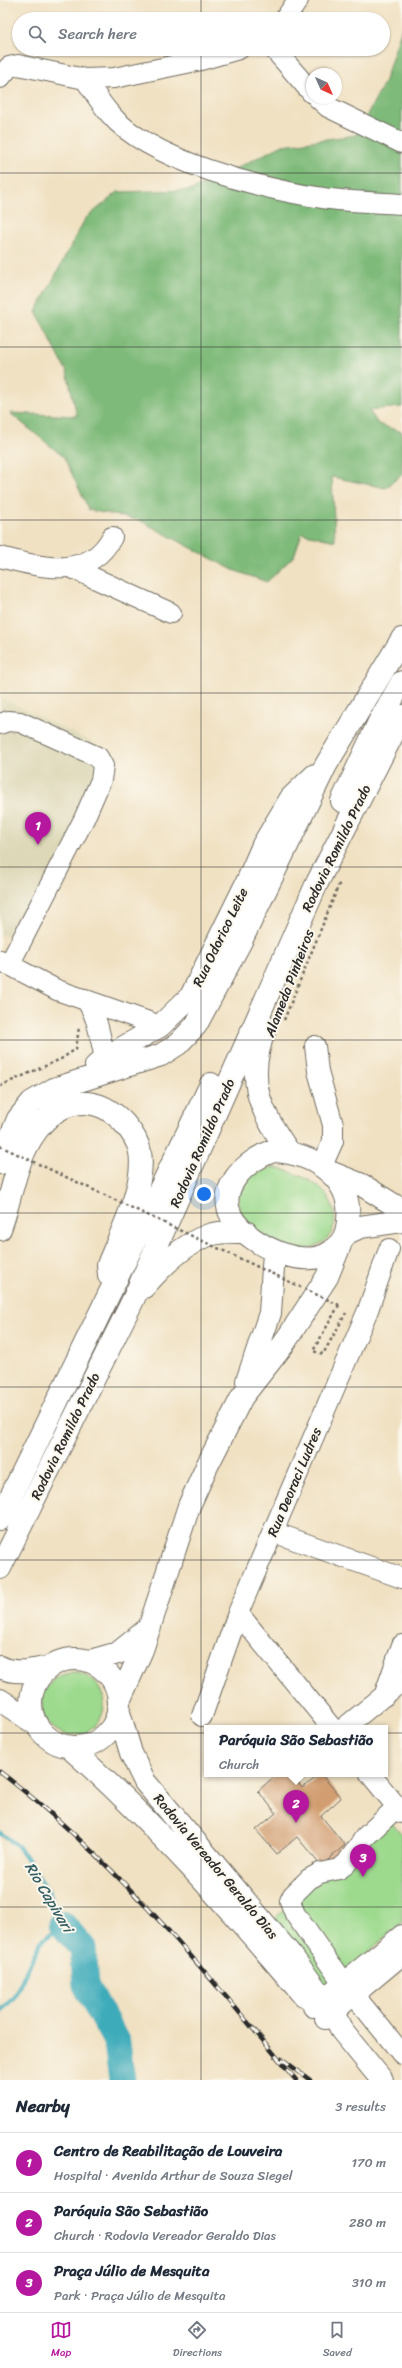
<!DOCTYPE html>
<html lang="en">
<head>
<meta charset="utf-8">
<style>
	body { margin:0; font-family:Sriracha,sans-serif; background:#f6f6f7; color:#1f2937 }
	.compass { position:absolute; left:306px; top:68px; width:36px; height:36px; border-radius:50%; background:#fff; box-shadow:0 1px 3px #0004; rotate:135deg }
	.you { position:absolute; left:204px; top:1194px; width:14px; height:14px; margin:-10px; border:3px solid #fff; border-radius:50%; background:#1a73e8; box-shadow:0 0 0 6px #1a73e833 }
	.badge { display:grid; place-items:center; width:26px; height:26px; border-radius:50%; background:#b5179e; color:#fff; font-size:13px; font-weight:700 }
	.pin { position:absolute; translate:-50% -33px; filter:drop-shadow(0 1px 2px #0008) }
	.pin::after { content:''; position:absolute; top:21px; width:14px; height:12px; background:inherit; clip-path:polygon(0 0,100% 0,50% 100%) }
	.popup { position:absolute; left:204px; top:1725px; width:184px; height:52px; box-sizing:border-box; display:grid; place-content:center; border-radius:0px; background:#fff; filter:drop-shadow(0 1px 3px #0005); font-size:13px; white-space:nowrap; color:#747a83 }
	.popup b { font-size:15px; color:#1f2937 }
	.popup::after { content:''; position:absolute; left:50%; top:100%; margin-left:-8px; border:8px solid transparent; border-top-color:#fff }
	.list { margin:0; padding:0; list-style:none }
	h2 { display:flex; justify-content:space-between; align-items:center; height:52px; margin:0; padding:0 16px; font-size:17px }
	h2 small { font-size:13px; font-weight:400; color:#747a83 }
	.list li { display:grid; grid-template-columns:26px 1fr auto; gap:12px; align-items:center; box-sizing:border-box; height:60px; padding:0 16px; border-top:1px solid #e0e1e3 }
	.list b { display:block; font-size:15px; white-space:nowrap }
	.list p { margin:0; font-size:13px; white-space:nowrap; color:#747a83 }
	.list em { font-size:13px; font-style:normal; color:#747a83 }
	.icon { flex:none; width:22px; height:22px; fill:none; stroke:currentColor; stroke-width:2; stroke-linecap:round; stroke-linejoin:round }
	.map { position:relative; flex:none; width:402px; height:2080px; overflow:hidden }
	.search { position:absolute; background:#fff; box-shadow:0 1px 3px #0004; left:12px; right:12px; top:12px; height:44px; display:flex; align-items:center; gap:10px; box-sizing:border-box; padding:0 14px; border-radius:22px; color:#747a83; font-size:15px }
	.sheet { height:232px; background:#fff }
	nav { display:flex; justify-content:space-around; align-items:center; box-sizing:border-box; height:56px; border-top:1px solid #e0e1e3; background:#fff; font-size:11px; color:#747a83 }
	nav a { display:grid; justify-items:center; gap:2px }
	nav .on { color:#b5179e }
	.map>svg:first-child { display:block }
	.built { fill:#ddd8b7 }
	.green { fill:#9dda8e; stroke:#64825c }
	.forest { fill:#7eba79; stroke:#547252 }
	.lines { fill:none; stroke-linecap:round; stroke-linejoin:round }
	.stream { stroke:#3dabba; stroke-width:4.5 }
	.river { stroke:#3dabba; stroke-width:27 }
	.building { fill:#d29d71 }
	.minor-casing { stroke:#706b60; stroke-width:22 }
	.major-casing { stroke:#706b60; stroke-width:24 }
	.path { stroke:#706b60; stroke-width:2.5; stroke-dasharray:3 3; stroke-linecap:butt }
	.minor { stroke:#fff; stroke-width:20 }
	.major { stroke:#fff; stroke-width:22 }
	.rail-casing { stroke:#2b2b2b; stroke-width:4.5 }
	.rail { stroke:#fbf7ec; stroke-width:3; stroke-dasharray:9; stroke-linecap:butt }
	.path-bridge { stroke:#706b60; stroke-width:2.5; stroke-dasharray:3 3; stroke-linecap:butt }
	.grid { fill:none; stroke:#2b2b2b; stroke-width:1; stroke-opacity:0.55 }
	.labels { text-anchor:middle; stroke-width:4; stroke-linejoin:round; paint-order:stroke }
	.street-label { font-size:14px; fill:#2b2b2b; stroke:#fbf7ec }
	.water-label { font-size:15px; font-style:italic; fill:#325e64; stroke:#fbf7ec }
</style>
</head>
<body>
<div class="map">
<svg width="402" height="2080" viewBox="0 0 402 2080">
	<rect width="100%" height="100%" fill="#fbf7ec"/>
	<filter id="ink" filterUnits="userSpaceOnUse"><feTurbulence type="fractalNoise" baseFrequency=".025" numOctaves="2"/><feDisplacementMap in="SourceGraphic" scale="8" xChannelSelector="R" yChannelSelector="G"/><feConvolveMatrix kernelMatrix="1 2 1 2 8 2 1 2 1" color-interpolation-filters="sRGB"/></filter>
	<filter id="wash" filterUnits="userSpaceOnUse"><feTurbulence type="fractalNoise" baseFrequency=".012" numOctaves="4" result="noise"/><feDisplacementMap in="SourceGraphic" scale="16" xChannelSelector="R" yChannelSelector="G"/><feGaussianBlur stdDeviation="0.9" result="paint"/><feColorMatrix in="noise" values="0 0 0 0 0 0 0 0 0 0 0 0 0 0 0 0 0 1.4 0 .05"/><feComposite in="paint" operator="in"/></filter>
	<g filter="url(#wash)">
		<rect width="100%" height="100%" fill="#f0e1c2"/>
		<path class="built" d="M0,697L120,756L25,945L0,934Z"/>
		<path class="green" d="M272,1167C300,1173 340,1189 334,1225C331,1240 320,1245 307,1249C298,1252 292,1248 284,1245C276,1242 265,1240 258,1235C255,1232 252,1226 249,1223C246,1219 241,1215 240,1211C232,1188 253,1172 272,1167Z
			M42 1704a31 31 0 1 1 62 0a31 31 0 1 1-62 0Z
			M389,1820L402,1834V1923L324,1990L274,1919Z"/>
		<path class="forest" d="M402,27V407L369,410L378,424L402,432V474L386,488L332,477L335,541L302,533L294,556L267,582L233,570L139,520L89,510L64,457L10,413L77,416L67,372L36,312L85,219L118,192L192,190L283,145L356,135L384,83Z"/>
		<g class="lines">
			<path class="stream" d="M0,1833L18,1846L48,1891L62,1924L40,1943L14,1997L0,2012"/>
			<path class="river" d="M62,1924L83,1948L86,1985L117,2043L122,2080"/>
		</g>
		<g id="blocks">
			<path class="building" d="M277,1774H291L302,1788L321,1774L341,1798L321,1816L345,1845L321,1866L297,1837L277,1854L256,1830L276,1813L258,1791Z"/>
		</g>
	</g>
	<g filter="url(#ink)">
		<use href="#blocks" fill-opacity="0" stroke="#706b60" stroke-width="1"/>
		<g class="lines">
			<g class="minor-casing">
				<path id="minor" d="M285,19L298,0
					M274,49L312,93
					M0,78L9,67L18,65L85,79L114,78L201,60L239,49
					M85,79C93,90 100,103 110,114C150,161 263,189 323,198C349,202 376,202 402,204
					M318,98L328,107L402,143
					M0,557C40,567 89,581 112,537
					M72,568L171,613
					M0,724L8,721L20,722L98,757L103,766L101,780L84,819L9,965
					M0,960L57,990L160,1026
					M85,999C98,1015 100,1038 105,1058
					M315,1046L318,1071L333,1125V1141L322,1166
					M273,1532L402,1578
					M238,1613L332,1728
					M384,1696L402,1645
					M202,1716L238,1613L368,1310L389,1249
					M344,1728L402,1681
					M370,1774L402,1813
					M343,1983L295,1914L290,1901L293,1895L309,1879L320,1873L339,1869L346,1864L365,1837L397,1807
					M354,1995L402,2054
					M313,2007L402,1935
					M325,2019L402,1955"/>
			</g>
			<g class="major-casing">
				<path id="major" d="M342,801L379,722L402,682
					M266,1026C245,1079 258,1108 289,1152
					M96,1066L105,1058L160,1026L191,996L247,882L263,845L291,798L315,775
					M273,1151C311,1153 353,1176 348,1220C347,1234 343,1242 332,1251C305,1271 253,1246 235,1222C212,1191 246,1160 273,1151Z
					M0,1163L18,1119L32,1102L54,1089L161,1055L178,1044L196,1025L241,941L326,765L402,639
					M332,1173L362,1185L402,1210
					M0,1229C12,1197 15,1159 37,1130C61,1098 96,1093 124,1123C131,1131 138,1141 140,1152C146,1186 120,1234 108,1265L109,1275
					M347,1233L360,1227L402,1221
					M144,1287C161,1267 183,1244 209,1235C220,1231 234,1232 246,1232
					M247,1381L270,1313L274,1252
					M0,1519L211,1084
					M0,1568L133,1300L317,883L402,716
					M31 1703a44 44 0 1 1 88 0a44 44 0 1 1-88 0Z
					M90,1661L118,1653L150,1627
					M0,1667C16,1675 33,1670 49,1667
					M0,1700L36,1724
					M119,1701L142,1650L189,1506L207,1466L242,1397L283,1345L327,1277L340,1245
					M118,1709L131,1753L145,1782L291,1955L333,2012L342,2031L382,2080
					M69,1747C155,1823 230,1909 304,1996"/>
			</g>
			<path class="path" d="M284,1020L340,882
				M0,1086L61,1059L76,1049L79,1027
				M339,1305L313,1351L323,1354L346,1313"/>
			<use href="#minor" class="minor"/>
			<use href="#major" class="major"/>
			<g class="rail-casing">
				<path id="rail" d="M0,1772C114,1859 205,1971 296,2080
					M282,2059L310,2080"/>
			</g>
			<use href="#rail" class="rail"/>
			<path class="path-bridge" d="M0,1146L339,1305"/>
		</g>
	</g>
	<path class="grid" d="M201,0V19M201,49V2080M0,173H402M0,347H402M0,520H402M0,693H402M0,867H402M0,1040H402M0,1213H402M0,1387H402M0,1560H402M0,1733H402M0,1907H402"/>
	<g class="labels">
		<g class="street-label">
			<text transform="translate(336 848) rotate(-64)" y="5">Rodovia Romildo Prado</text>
			<text transform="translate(220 937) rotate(-64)" y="5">Rua Odorico Leite</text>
			<text transform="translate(289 983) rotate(-69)" y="5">Alameda Pinheiros</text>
			<text transform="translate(202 1143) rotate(-66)" y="5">Rodovia Romildo Prado</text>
			<text transform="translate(65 1436) rotate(-64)" y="5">Rodovia Romildo Prado</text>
			<text transform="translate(294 1482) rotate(-67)" y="5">Rua Deoraci Ludres</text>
			<text transform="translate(216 1866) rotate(50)" y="5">Rodovia Vereador Geraldo Dias</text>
		</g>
		<g class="water-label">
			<text transform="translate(49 1897) rotate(59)" y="5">Rio Capivari</text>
		</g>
	</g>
</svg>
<svg class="compass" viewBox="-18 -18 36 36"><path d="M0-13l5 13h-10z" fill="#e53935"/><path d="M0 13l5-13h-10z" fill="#747a83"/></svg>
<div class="you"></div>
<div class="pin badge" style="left:38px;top:845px">1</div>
<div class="pin badge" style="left:296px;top:1823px">2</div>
<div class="popup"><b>Paróquia São Sebastião</b>Church</div>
<div class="pin badge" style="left:363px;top:1877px">3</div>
<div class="search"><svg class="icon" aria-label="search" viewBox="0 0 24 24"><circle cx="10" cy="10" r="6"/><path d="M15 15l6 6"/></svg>Search here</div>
</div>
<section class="sheet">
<h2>Nearby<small>3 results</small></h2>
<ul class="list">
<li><span class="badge">1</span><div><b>Centro de Reabilitação de Louveira</b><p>Hospital · Avenida Arthur de Souza Siegel</p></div><em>170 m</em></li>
<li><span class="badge">2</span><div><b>Paróquia São Sebastião</b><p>Church · Rodovia Vereador Geraldo Dias</p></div><em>280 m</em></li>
<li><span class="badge">3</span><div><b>Praça Júlio de Mesquita</b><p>Park · Praça Júlio de Mesquita</p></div><em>310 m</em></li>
</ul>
</section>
<nav>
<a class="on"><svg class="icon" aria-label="map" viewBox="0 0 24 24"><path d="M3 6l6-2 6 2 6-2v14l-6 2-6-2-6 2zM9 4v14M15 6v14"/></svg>Map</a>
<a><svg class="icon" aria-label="directions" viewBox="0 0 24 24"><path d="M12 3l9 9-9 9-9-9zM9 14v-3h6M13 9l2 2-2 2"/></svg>Directions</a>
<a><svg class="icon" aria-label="saved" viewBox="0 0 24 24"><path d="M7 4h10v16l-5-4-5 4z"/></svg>Saved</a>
</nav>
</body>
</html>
